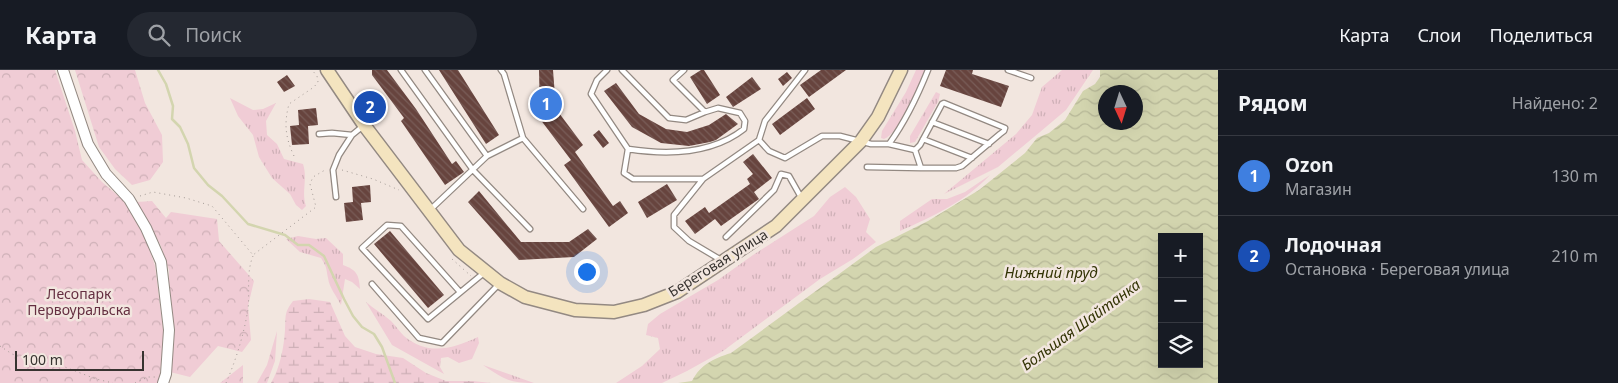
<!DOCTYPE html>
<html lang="ru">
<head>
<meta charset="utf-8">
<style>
	body { margin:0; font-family:"Noto Sans",sans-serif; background:#242831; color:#f1f3f6 }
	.controls { position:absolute; right:15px; bottom:15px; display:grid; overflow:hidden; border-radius:0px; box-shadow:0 5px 20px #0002 }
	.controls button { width:45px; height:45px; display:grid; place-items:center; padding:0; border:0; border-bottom:1px solid #363941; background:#171b24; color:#f1f3f6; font:25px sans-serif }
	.compass { position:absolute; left:1098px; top:15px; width:45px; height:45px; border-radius:50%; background:#171b24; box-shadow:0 5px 20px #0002; rotate:176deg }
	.scale { position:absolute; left:15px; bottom:12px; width:129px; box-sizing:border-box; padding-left:5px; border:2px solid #373330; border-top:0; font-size:14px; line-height:18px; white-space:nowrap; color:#373330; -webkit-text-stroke:4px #f2e6df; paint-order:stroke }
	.you { position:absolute; left:586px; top:201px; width:18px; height:18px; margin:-12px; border:4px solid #fff; border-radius:50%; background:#1a73e8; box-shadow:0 0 0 8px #1a73e833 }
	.badge { display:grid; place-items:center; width:32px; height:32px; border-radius:50%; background:#a9a7df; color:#fff; font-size:16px; font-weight:700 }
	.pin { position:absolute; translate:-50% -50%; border:2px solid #fff; box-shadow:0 1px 5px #0006 }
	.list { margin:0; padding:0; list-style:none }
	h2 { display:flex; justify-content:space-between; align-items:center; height:65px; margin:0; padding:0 20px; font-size:21px }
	h2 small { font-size:16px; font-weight:400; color:#9ea1a6 }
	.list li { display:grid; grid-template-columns:32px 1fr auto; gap:15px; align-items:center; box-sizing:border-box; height:80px; padding:0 20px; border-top:1px solid #363941 }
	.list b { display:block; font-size:19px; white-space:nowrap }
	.list p { margin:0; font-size:16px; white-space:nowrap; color:#9ea1a6 }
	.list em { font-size:16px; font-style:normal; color:#9ea1a6 }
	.icon { flex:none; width:28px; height:28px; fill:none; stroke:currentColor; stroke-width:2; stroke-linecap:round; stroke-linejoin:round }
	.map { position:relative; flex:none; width:1218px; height:313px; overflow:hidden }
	header { display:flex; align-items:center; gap:30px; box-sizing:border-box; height:70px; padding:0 25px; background:#171b24; border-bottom:1px solid #363941 }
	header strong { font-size:24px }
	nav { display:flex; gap:28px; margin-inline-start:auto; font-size:18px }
	.search { width:350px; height:45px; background:#242831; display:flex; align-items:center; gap:12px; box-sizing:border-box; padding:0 18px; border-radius:28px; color:#9ea1a6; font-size:19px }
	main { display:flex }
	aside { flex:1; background:#171b24 }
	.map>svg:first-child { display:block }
	.grass { fill:url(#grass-tufts) }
	.forest { fill:url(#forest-crowns) }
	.wetland { fill:url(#wetland-marsh) }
	.water { fill:url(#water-waves); fill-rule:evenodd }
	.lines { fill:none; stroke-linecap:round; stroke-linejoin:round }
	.stream { stroke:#d3d5af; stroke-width:2.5 }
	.building { fill:url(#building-back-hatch) }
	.service-casing { stroke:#938982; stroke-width:7 }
	.tertiary-casing { stroke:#938982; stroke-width:12 }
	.secondary-casing { stroke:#938982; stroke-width:15 }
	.path { stroke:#a49b96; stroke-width:1; stroke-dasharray:1 4; stroke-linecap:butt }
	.service { stroke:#fff; stroke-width:4.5 }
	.tertiary { stroke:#fff; stroke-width:10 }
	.secondary { stroke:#f4e4bf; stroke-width:12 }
	.labels { text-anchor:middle; stroke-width:5; stroke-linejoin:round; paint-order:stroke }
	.street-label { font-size:14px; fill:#373330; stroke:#f2e6df }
	.park-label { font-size:14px; fill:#652f41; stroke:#f2e6df }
	.water-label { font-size:15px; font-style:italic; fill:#323304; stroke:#f2e6df }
</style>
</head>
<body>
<header>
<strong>Карта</strong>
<div class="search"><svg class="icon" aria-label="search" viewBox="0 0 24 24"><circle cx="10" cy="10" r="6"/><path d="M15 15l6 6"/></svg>Поиск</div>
<nav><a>Карта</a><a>Слои</a><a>Поделиться</a></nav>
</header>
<main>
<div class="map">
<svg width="1218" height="313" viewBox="0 0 1218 313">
	<defs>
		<pattern id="grass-tufts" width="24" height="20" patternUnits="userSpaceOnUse" patternTransform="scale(1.25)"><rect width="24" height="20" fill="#f0ccd5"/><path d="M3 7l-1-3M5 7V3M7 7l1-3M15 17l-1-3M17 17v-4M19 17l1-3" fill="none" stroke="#ceb0b7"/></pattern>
		<pattern id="forest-crowns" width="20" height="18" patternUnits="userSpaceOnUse" patternTransform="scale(1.25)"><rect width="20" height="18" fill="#f0ccd5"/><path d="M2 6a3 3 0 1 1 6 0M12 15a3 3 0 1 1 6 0" fill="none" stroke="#ceb0b7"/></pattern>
		<pattern id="wetland-marsh" width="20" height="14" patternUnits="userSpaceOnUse" patternTransform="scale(1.25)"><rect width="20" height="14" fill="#f0ccd5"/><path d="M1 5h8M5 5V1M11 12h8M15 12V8" fill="none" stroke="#ceb0b7"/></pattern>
		<pattern id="water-waves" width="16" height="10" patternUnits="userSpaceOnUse" patternTransform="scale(1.25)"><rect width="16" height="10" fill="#d3d5af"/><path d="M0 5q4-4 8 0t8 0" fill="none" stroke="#b6b797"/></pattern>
		<pattern id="building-back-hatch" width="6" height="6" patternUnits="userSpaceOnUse" patternTransform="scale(1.25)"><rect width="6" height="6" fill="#67443e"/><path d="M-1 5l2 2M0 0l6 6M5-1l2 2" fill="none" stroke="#795d58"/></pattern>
	</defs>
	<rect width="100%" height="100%" fill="#f2e6df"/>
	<path class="grass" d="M916,0H925C918,16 900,63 884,69L881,68L882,61L906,22Z
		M1062,0H1093L1066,40L1040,62L998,97L944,124L1016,64L1032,45L1042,17Z
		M936,22L940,24L938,32L915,72L910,73V66Z
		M230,28L253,40L263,39L276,33L266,51L267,65L277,74L284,89L303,94C308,109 301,122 306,136L302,140L296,135L290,124L272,108L259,87L253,65L238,46Z
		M990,105C966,131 932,147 900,161V151L932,129H947L965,122Z
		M845,117L856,127L870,149L866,162L876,172L853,189L820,209L723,281L687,301L662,313H616L642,296L660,279L658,268L646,265L648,254L660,244L718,210L753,185L814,146L830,127Z
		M298,166L316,169L326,168L343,184V195C357,200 359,205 360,219L352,212L345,209L341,235C337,227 329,217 328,208C326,197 327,198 321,188L300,182L286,169Z
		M366,232C374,239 383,244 391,251C396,256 399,261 404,266C428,286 452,279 478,267L479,273L472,289L459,293L448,287L441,288L440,297L444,304L392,275Z
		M483,295L534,313C508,313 504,309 483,295Z"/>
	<path class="forest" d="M0,0H55L75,61L82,90L102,112L123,130L145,166L155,196L164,267L159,313H0Z
		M75,0H135L145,33L162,65L163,92L150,110L132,115L115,99L99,77Z
		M152,131L166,148L171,142L217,149L219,171L254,211L248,236L251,270L242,282L218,276L190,307L170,302L169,200L161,176L137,132Z
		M277,261L275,291L267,313H257L267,295Z
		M243,295V313H220Z"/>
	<path class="wetland" d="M309,229L330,232L345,266L355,277L376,284L403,288L426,303L446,311H473L491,313H271C280,298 284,277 285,260C286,245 284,243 293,231Z"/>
	<path class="water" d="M1100,0H1218V313H678L692,311C701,294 713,289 731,283L876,177L928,151L979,120L1025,83L1037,68L1049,63L1065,50L1083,21L1095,14L1100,7ZM1106,22H1136V52H1106ZM1162,167H1199V294H1162Z"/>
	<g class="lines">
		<path class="stream" d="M158,0L166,14L173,36L172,49L180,57L188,74L194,98L208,115L222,126L248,154L285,165L298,175H309L324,186L344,229L353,246L362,257L374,264L382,277L395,313"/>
	</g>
	<path class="building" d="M372,0H387L416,39L452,94L456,91L464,102L445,115L401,51L404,48L372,5Z
		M439,0H458L499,65L486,74Z
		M539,0H553L556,39L583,75L575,82L613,136L620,131L628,143L609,157L564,95L571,90L540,49Z
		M701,0H704L720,25L707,34L690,7Z
		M821,0H846L809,27L800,15Z
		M946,0H973L972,4L1009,16L1001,37L940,16Z
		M787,2L792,8L783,16L778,9Z
		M287,5L295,16L284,22L277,12Z
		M752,7L761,19L733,37L726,27Z
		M616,13L639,44L666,59L687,62L709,55L726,44L738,54L716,70L710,72L689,76L661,73L632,57L604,21Z
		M807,28L815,39L780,65L772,54Z
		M316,38L318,55L308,56L309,74L292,75L290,56L299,55L298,40Z
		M599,60L609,73L603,78L593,65Z
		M753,84L772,108L754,122L759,129L721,156L715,149L695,164L685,151L705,137L709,143L750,114L747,109L753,104L743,92Z
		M667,114L677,130L647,148L638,132Z
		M370,115L371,132L361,133L363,150L346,152L344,133L353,132L352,117Z
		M479,121L521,172H569L588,159L597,169L574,187L519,190L468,132Z
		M390,161L444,225L428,238L374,174Z"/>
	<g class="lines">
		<g class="service-casing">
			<path id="service" d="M401,0L473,100L530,159
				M425,0L487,86L430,140
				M501,0L504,4L523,68L583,139
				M607,0L597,10L591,24L628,79L624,103L633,109H703L759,70L769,81L785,88L822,66H840L871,74H889L915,80L920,75L942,34L944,33L1005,58L1004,61L1000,64L962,96L956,98H921
				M622,0L669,48L686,50L705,42L673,10L684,0
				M1008,0L1031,8
				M932,52L989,74
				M319,64L332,63L352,65L363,56
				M923,69L972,88
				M759,70L765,51L805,0
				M889,74C905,52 918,25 928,0
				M628,79C667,85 711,85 744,59L745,51L740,43L718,38L705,42
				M487,86L523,68
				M867,97L921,98L915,80
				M703,109L674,145V157L689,171L721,190
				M336,127L333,100L339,85L352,65
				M726,167L774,120L781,104L789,106L802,129
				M372,214L419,268L442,273L499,214
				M460,222L401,156L387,155L362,178L428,249L485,202"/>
		</g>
		<g class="tertiary-casing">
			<path id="tertiary" d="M63,0L88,74L106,104L129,129L146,158L161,192L169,260L166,304L163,313"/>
		</g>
		<g class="secondary-casing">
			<path id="secondary" d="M327,0L364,55L459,180L500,213L525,227L575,240L614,242L644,235L677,222L776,156L861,71L878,47L901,0"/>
		</g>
		<path class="path" d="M294,86C285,67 284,53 289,34L314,17L318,12L317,6L312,0
			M342,100L373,109L399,120
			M140,126L153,122L186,128L212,136L253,185L316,137L310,114L313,107L325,100
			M452,189L471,206
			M0,276L12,284L35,292L57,294L96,309L113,313
			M135,313L148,307H155
			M226,313C236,290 244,264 248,239C250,221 246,203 253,186"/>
		<use href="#service" class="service"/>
		<use href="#tertiary" class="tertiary"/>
		<use href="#secondary" class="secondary"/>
	</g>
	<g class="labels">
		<g class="street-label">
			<text transform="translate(718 193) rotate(-32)" y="5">Береговая улица</text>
		</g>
		<g class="park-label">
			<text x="79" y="229">Лесопарк<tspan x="79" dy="16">Первоуральска</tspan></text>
		</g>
		<g class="water-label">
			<text x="1051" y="208">Нижний пруд</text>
			<text transform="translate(1081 255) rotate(-36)" y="5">Большая Шайтанка</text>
		</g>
	</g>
</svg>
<div class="controls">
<button>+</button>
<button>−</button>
<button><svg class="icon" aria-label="layers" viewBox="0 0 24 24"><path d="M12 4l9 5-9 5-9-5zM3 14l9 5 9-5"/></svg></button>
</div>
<svg class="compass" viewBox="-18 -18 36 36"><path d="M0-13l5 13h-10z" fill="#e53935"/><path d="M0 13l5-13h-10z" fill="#9ea1a6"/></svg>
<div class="scale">100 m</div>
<div class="you"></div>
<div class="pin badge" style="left:546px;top:34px;background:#3f7fe0">1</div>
<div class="pin badge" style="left:370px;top:37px;background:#1a4fb4">2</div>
</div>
<aside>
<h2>Рядом<small>Найдено: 2</small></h2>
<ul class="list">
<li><span class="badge" style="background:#3f7fe0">1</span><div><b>Ozon</b><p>Магазин</p></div><em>130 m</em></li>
<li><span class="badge" style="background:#1a4fb4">2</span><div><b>Лодочная</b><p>Остановка · Береговая улица</p></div><em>210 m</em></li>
</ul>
</aside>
</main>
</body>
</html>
